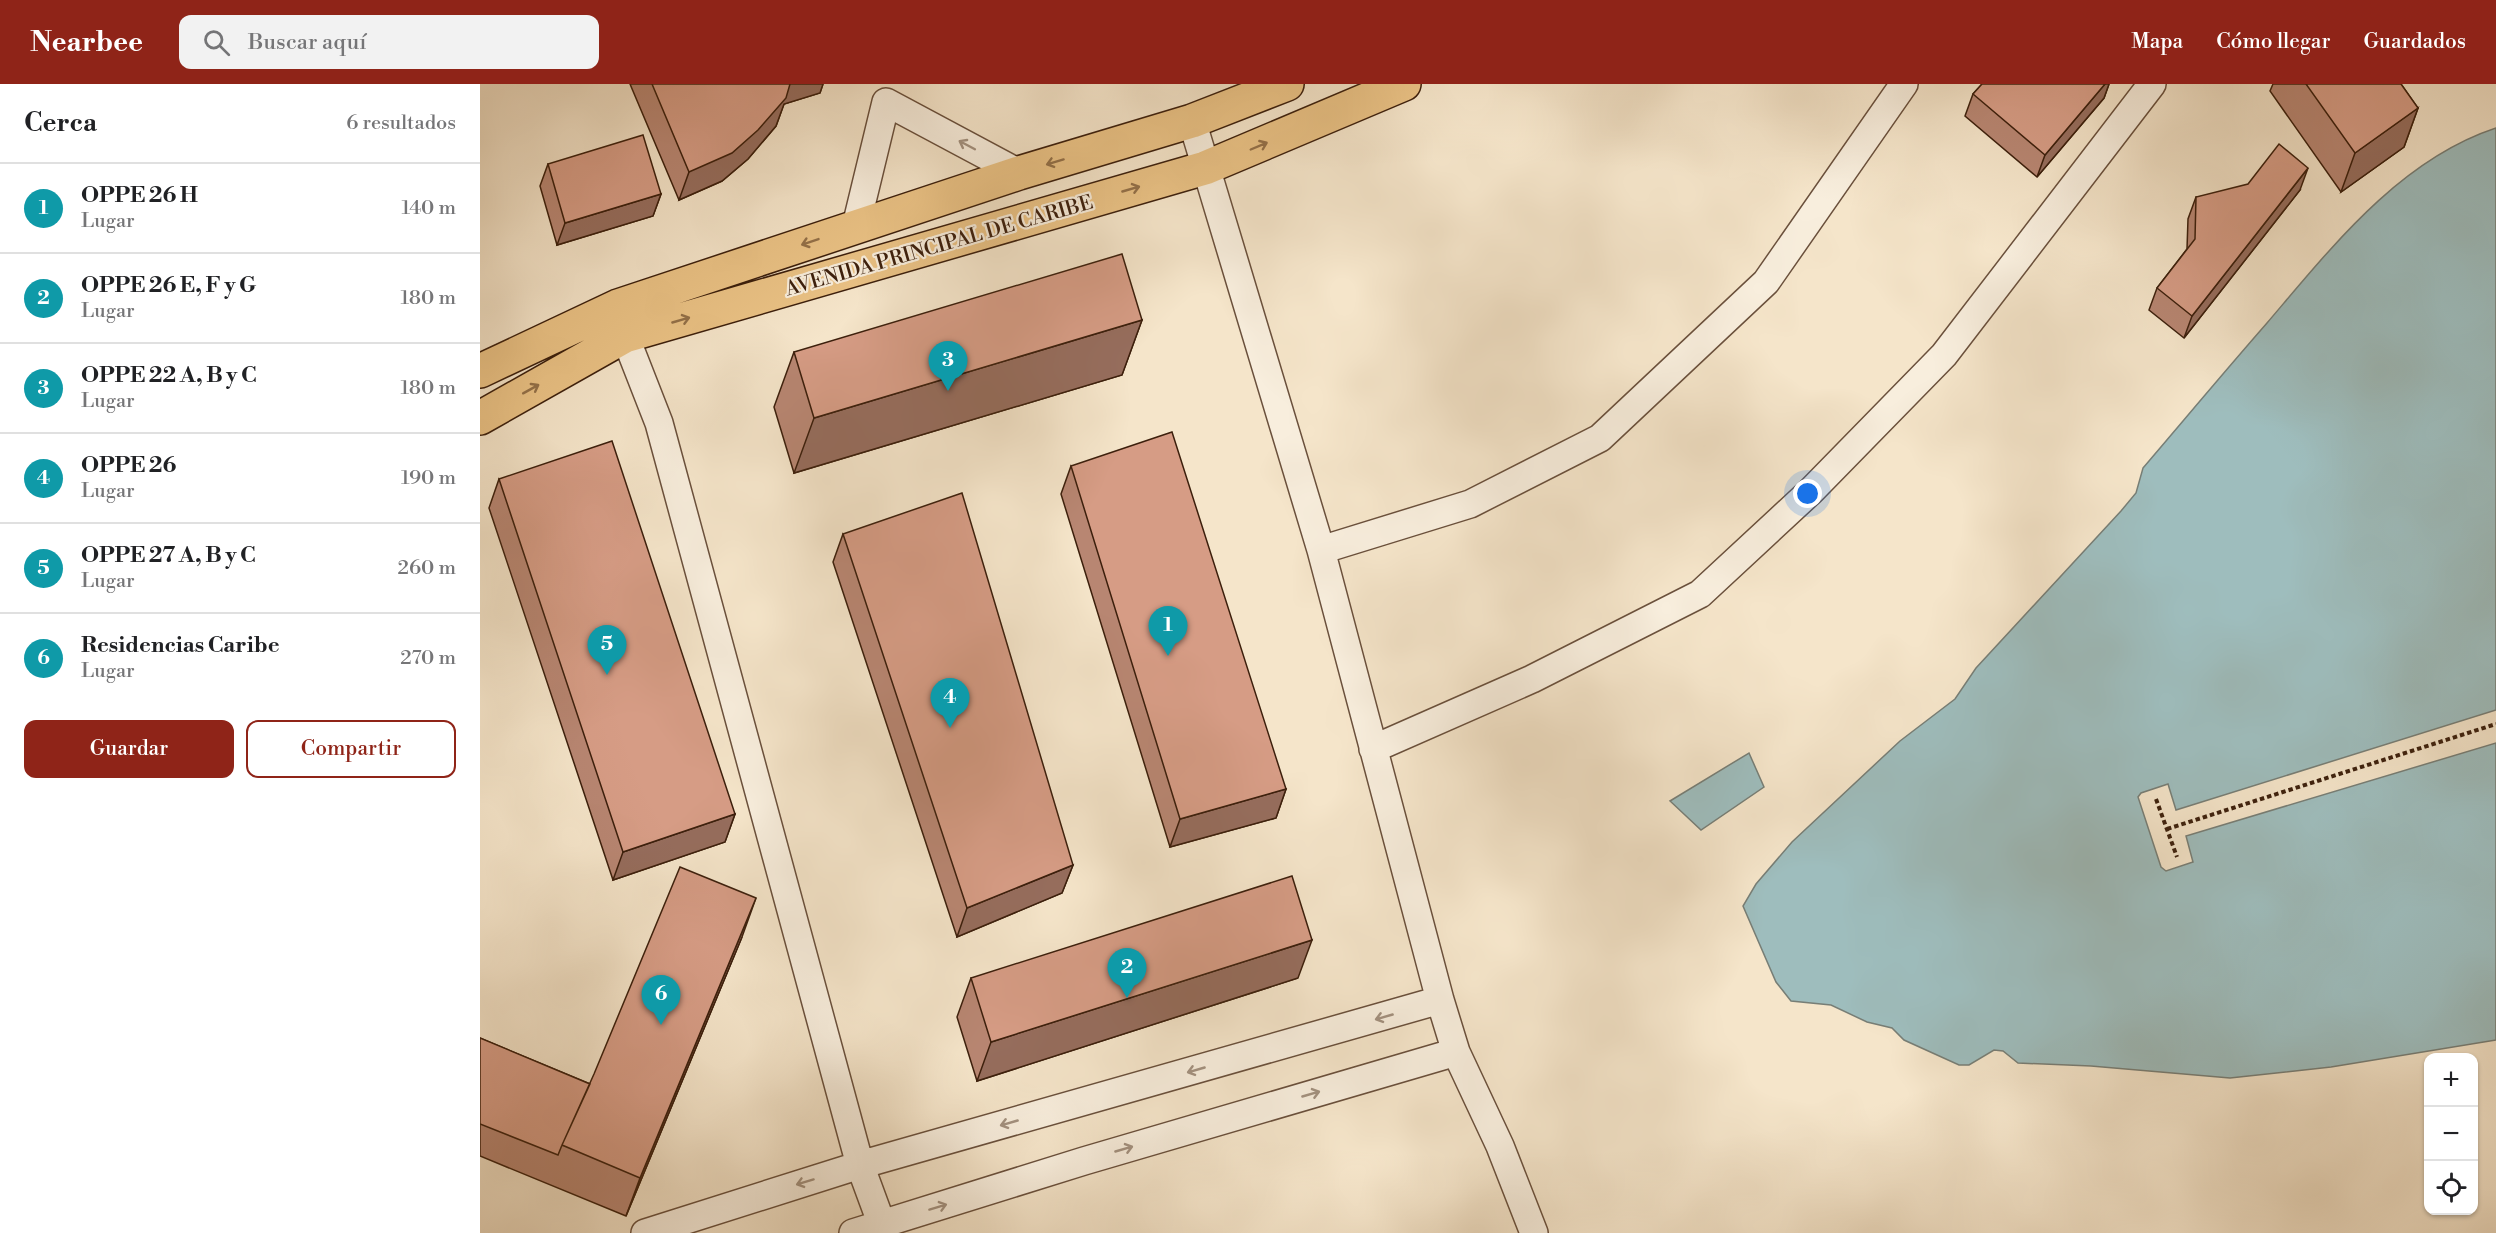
<!DOCTYPE html>
<html lang="es">
<head>
<meta charset="utf-8">
<style>
	body { margin:0; font-family:"Libre Bodoni",serif; background:#f2f2f2; color:#202124 }
	.controls { position:absolute; right:18px; bottom:18px; display:grid; overflow:hidden; border-radius:12px; box-shadow:0 2px 4px #0004 }
	.controls button { width:54px; height:54px; display:grid; place-items:center; padding:0; border:0; border-bottom:2px solid #e0e0e0; background:#fff; color:#202124; font:30px sans-serif }
	.you { position:absolute; left:1328px; top:410px; width:21px; height:21px; margin:-15px; border:4px solid #fff; border-radius:50%; background:#1a73e8; box-shadow:0 0 0 9px #1a73e833 }
	.badge { display:grid; place-items:center; width:39px; height:39px; border-radius:50%; background:#8f2418; color:#fff; font-size:20px; font-weight:700 }
	.pin { position:absolute; translate:-50% -50px; filter:drop-shadow(0 2px 3px #0008) }
	.pin::after { content:''; position:absolute; top:32px; width:21px; height:18px; background:inherit; clip-path:polygon(0 0,100% 0,50% 100%) }
	.list { margin:0; padding:0; list-style:none }
	h2 { display:flex; justify-content:space-between; align-items:center; height:78px; margin:0; padding:0 24px; font-size:26px }
	h2 small { font-size:20px; font-weight:400; color:#757577 }
	.list li { display:grid; grid-template-columns:39px 1fr auto; gap:18px; align-items:center; box-sizing:border-box; height:90px; padding:0 24px; border-top:2px solid #e0e0e0 }
	.list b { display:block; font-size:22px; white-space:nowrap }
	.list p { margin:0; font-size:20px; white-space:nowrap; color:#757577 }
	.list em { font-size:20px; font-style:normal; color:#757577 }
	.actions { display:flex; gap:12px; padding:18px 24px }
	.actions a { flex:1; padding:14px 0; border:2px solid #8f2418; border-radius:12px; text-align:center; font-size:21px; color:#8f2418 }
	.actions .main { background:#8f2418; color:#fff }
	.icon { flex:none; width:33px; height:33px; fill:none; stroke:currentColor; stroke-width:2; stroke-linecap:round; stroke-linejoin:round }
	.map { position:relative; flex:none; width:2016px; height:1149px; overflow:hidden }
	header { display:flex; align-items:center; gap:36px; box-sizing:border-box; height:84px; padding:0 30px; background:#8f2418; color:#fff }
	header strong { font-size:28px }
	nav { display:flex; gap:33px; margin-inline-start:auto; font-size:21px }
	.search { width:420px; height:54px; background:#f2f2f2; display:flex; align-items:center; gap:15px; box-sizing:border-box; padding:0 21px; border-radius:12px; color:#757577; font-size:22px }
	main { display:flex }
	aside { flex:1; background:#fff }
	.map>svg:first-child { display:block }
	.water { fill:#9ebdbd; stroke:#777e76; stroke-width:1.5 }
	.lines { fill:none; stroke-linecap:round; stroke-linejoin:round }
	.street-casing { stroke:#6a503c; stroke-width:30 }
	.primary-casing { stroke:#3c1f0c; stroke-width:36 }
	.path { stroke:#3c1f0c; stroke-width:4; stroke-dasharray:4.5 3; stroke-linecap:butt }
	.street { stroke:#f8eedd; stroke-width:27 }
	.primary { stroke:#eac285; stroke-width:33 }
	.wall { fill:#b88672; stroke:#3c1f0c; stroke-width:1.5 }
	.shaded-wall { fill:#966d5d; stroke:#3c1f0c; stroke-width:1.5 }
	.building { fill:#d69c85; stroke:#3c1f0c; stroke-width:1.5 }
	.oneway { stroke:#a3917f }
	.oneway2 { stroke:#937048 }
	.labels { text-anchor:middle; stroke-width:4.5; stroke-linejoin:round; paint-order:stroke }
	.street-label { font-size:20px; fill:#3c1f0c; stroke:#f8eedd }
</style>
</head>
<body>
<header>
<strong>Nearbee</strong>
<div class="search"><svg class="icon" aria-label="search" viewBox="0 0 24 24"><circle cx="10" cy="10" r="6"/><path d="M15 15l6 6"/></svg>Buscar aquí</div>
<nav><a>Mapa</a><a>Cómo llegar</a><a>Guardados</a></nav>
</header>
<main>
<aside>
<h2>Cerca<small>6 resultados</small></h2>
<ul class="list">
<li><span class="badge" style="background:#0f9aa8">1</span><div><b>OPPE 26 H</b><p>Lugar</p></div><em>140 m</em></li>
<li><span class="badge" style="background:#0f9aa8">2</span><div><b>OPPE 26 E, F y G</b><p>Lugar</p></div><em>180 m</em></li>
<li><span class="badge" style="background:#0f9aa8">3</span><div><b>OPPE 22 A, B y C</b><p>Lugar</p></div><em>180 m</em></li>
<li><span class="badge" style="background:#0f9aa8">4</span><div><b>OPPE 26</b><p>Lugar</p></div><em>190 m</em></li>
<li><span class="badge" style="background:#0f9aa8">5</span><div><b>OPPE 27 A, B y C</b><p>Lugar</p></div><em>260 m</em></li>
<li><span class="badge" style="background:#0f9aa8">6</span><div><b>Residencias Caribe</b><p>Lugar</p></div><em>270 m</em></li>
</ul>
<div class="actions"><a class="main">Guardar</a><a>Compartir</a></div>
</aside>
<div class="map">
<svg width="2016" height="1149" viewBox="0 0 2016 1149">
	<rect width="100%" height="100%" fill="#f5e5ca"/>
	<filter id="stains"><feTurbulence type="fractalNoise" baseFrequency=".00333" numOctaves="4"/><feColorMatrix values="0 0 0 0 .2 0 0 0 0 .09 0 0 0 0 .02 0 0 0 .5 -.17"/></filter>
	<radialGradient id="worn" r=".72"><stop offset=".6" stop-color="#630" stop-opacity="0"/><stop offset="1" stop-color="#630" stop-opacity=".3"/></radialGradient>
	<path class="water" d="M2016,44V626L1696,726L1688,700L1661,709L1658,713L1681,783L1686,787L1713,778L1706,752L2016,659V956L1851,983L1750,994L1611,982L1538,979L1523,967L1514,966L1489,981H1479L1424,956L1412,944L1387,938L1351,921L1311,917L1296,898L1263,822L1276,800L1312,758L1420,657L1475,615L1496,584L1641,427L1656,409L1663,384C1704,336 1745,287 1787,239C1851,164 1919,76 2016,44Z
		M1269,669L1284,703L1221,746L1190,717Z"/>
	<g class="lines">
		<g class="street-casing">
			<path id="street" d="M712,37L841,466L960,916L976,968L1020,1062L1054,1149
				M376,142L406,18L539,89
				M140,232L145,252L179,339L380,1081L405,1149
				M841,466L990,420L1120,354L1286,198L1424,0
				M893,665L1052,595L1220,510L1331,407L1464,271L1672,0
				M165,1149L380,1081L960,916
				M373,1149L604,1077L976,968"/>
		</g>
		<g class="primary-casing">
			<path id="primary" d="M0,287L138,222L539,89L712,37L807,0
				M0,334L145,252L725,84L924,0"/>
		</g>
		<path class="path" d="M1676,715L1697,773
			M1687,745L2016,640"/>
		<use href="#street" class="street"/>
		<use href="#primary" class="primary"/>
	</g>
	<path class="wall" d="M150,0H343L340,9L304,20L296,42L268,75L242,97L199,116Z
		M1502,0H1629L1624,14L1557,93L1485,32L1493,10Z
		M1793,0H1921L1938,24L1924,63L1861,108L1790,7Z
		M68,80L181,110L173,132L77,161L60,102Z
		M1820,106L1704,254L1669,226L1677,204L1707,165L1708,135L1716,113Z
		M662,236L642,291L314,389L294,323L314,268Z
		M591,382L806,705L796,734L690,763L581,410Z
		M19,395L255,730L245,758L133,796L9,424Z
		M363,450L593,781L582,809L477,853L353,478Z
		M262,853L146,1132L0,1072V954L110,1000Z
		M491,894H818L497,997L477,933Z"/>
	<path class="shaded-wall" d="M310,0H343L340,9L304,20L296,42L268,75L242,97L199,116L209,88Z
		M1625,0H1629L1624,14L1557,93L1565,71Z
		M1938,24L1924,63L1861,108L1875,69Z
		M1828,84L1820,106L1704,254L1712,232Z
		M181,110L173,132L77,161L85,139Z
		M662,236L642,291L314,389L334,334Z
		M806,705L796,734L690,763L700,735Z
		M255,730L245,758L133,796L143,768Z
		M593,781L582,809L477,853L487,824Z
		M276,814L262,853L146,1132L160,1094Z
		M832,856L818,894L497,997L511,958Z"/>
	<path class="building" d="M172,0H310L306,14L278,46L252,69L209,88Z
		M1502,0H1625L1565,71L1493,10Z
		M1826,0H1921L1938,24L1875,69Z
		M163,51L181,110L85,139L68,80Z
		M1799,60L1828,84L1712,232L1677,204L1715,155L1716,113L1768,100Z
		M642,170L662,236L334,334L314,268Z
		M692,348L806,705L700,735L591,382Z
		M132,357L255,730L143,768L19,395Z
		M482,409L593,781L487,824L363,450Z
		M200,783L276,814L160,1094L82,1061L114,990Z
		M812,792L832,856L511,958L491,894Z
		M0,954L110,1000L82,1061L78,1071L0,1040Z"/>
	<defs><path id="oneway-shaft" d="M-6 0H5M1.5-3L5.5 0L1.5 3" fill="none" stroke-width="1.6" stroke-linecap="round" stroke-linejoin="round" transform="scale(1.5)"/></defs>
	<g class="oneway">
		<use href="#oneway-shaft" transform="translate(487 61) rotate(-152)"/>
		<use href="#oneway-shaft" transform="translate(904 933) rotate(164)"/>
		<use href="#oneway-shaft" transform="translate(716 986) rotate(164)"/>
		<use href="#oneway-shaft" transform="translate(831 1010) rotate(-16)"/>
		<use href="#oneway-shaft" transform="translate(529 1039) rotate(164)"/>
		<use href="#oneway-shaft" transform="translate(644 1065) rotate(-16)"/>
		<use href="#oneway-shaft" transform="translate(325 1098) rotate(163)"/>
		<use href="#oneway-shaft" transform="translate(458 1123) rotate(-17)"/>
	</g>
	<g class="oneway2">
		<use href="#oneway-shaft" transform="translate(779 62) rotate(-23)"/>
		<use href="#oneway-shaft" transform="translate(575 78) rotate(163)"/>
		<use href="#oneway-shaft" transform="translate(651 105) rotate(-16)"/>
		<use href="#oneway-shaft" transform="translate(330 158) rotate(161)"/>
		<use href="#oneway-shaft" transform="translate(201 236) rotate(-16)"/>
		<use href="#oneway-shaft" transform="translate(51 305) rotate(-29)"/>
	</g>
	<g class="labels">
		<g class="street-label">
			<text transform="translate(459 161) rotate(-16)" y="7">AVENIDA PRINCIPAL DE CARIBE</text>
		</g>
	</g>
	<rect width="100%" height="100%" filter="url(#stains)"/>
	<rect width="100%" height="100%" fill="url(#worn)"/>
</svg>
<div class="controls">
<button>+</button>
<button>−</button>
<button><svg class="icon" aria-label="locate" viewBox="0 0 24 24"><circle cx="12" cy="12" r="6"/><path d="M12 2v4M12 18v4M2 12h4M18 12h4"/></svg></button>
</div>
<div class="you"></div>
<div class="pin badge" style="left:688px;top:572px;background:#0f9aa8">1</div>
<div class="pin badge" style="left:647px;top:914px;background:#0f9aa8">2</div>
<div class="pin badge" style="left:468px;top:307px;background:#0f9aa8">3</div>
<div class="pin badge" style="left:470px;top:644px;background:#0f9aa8">4</div>
<div class="pin badge" style="left:127px;top:591px;background:#0f9aa8">5</div>
<div class="pin badge" style="left:181px;top:941px;background:#0f9aa8">6</div>
</div>
</main>
</body>
</html>
